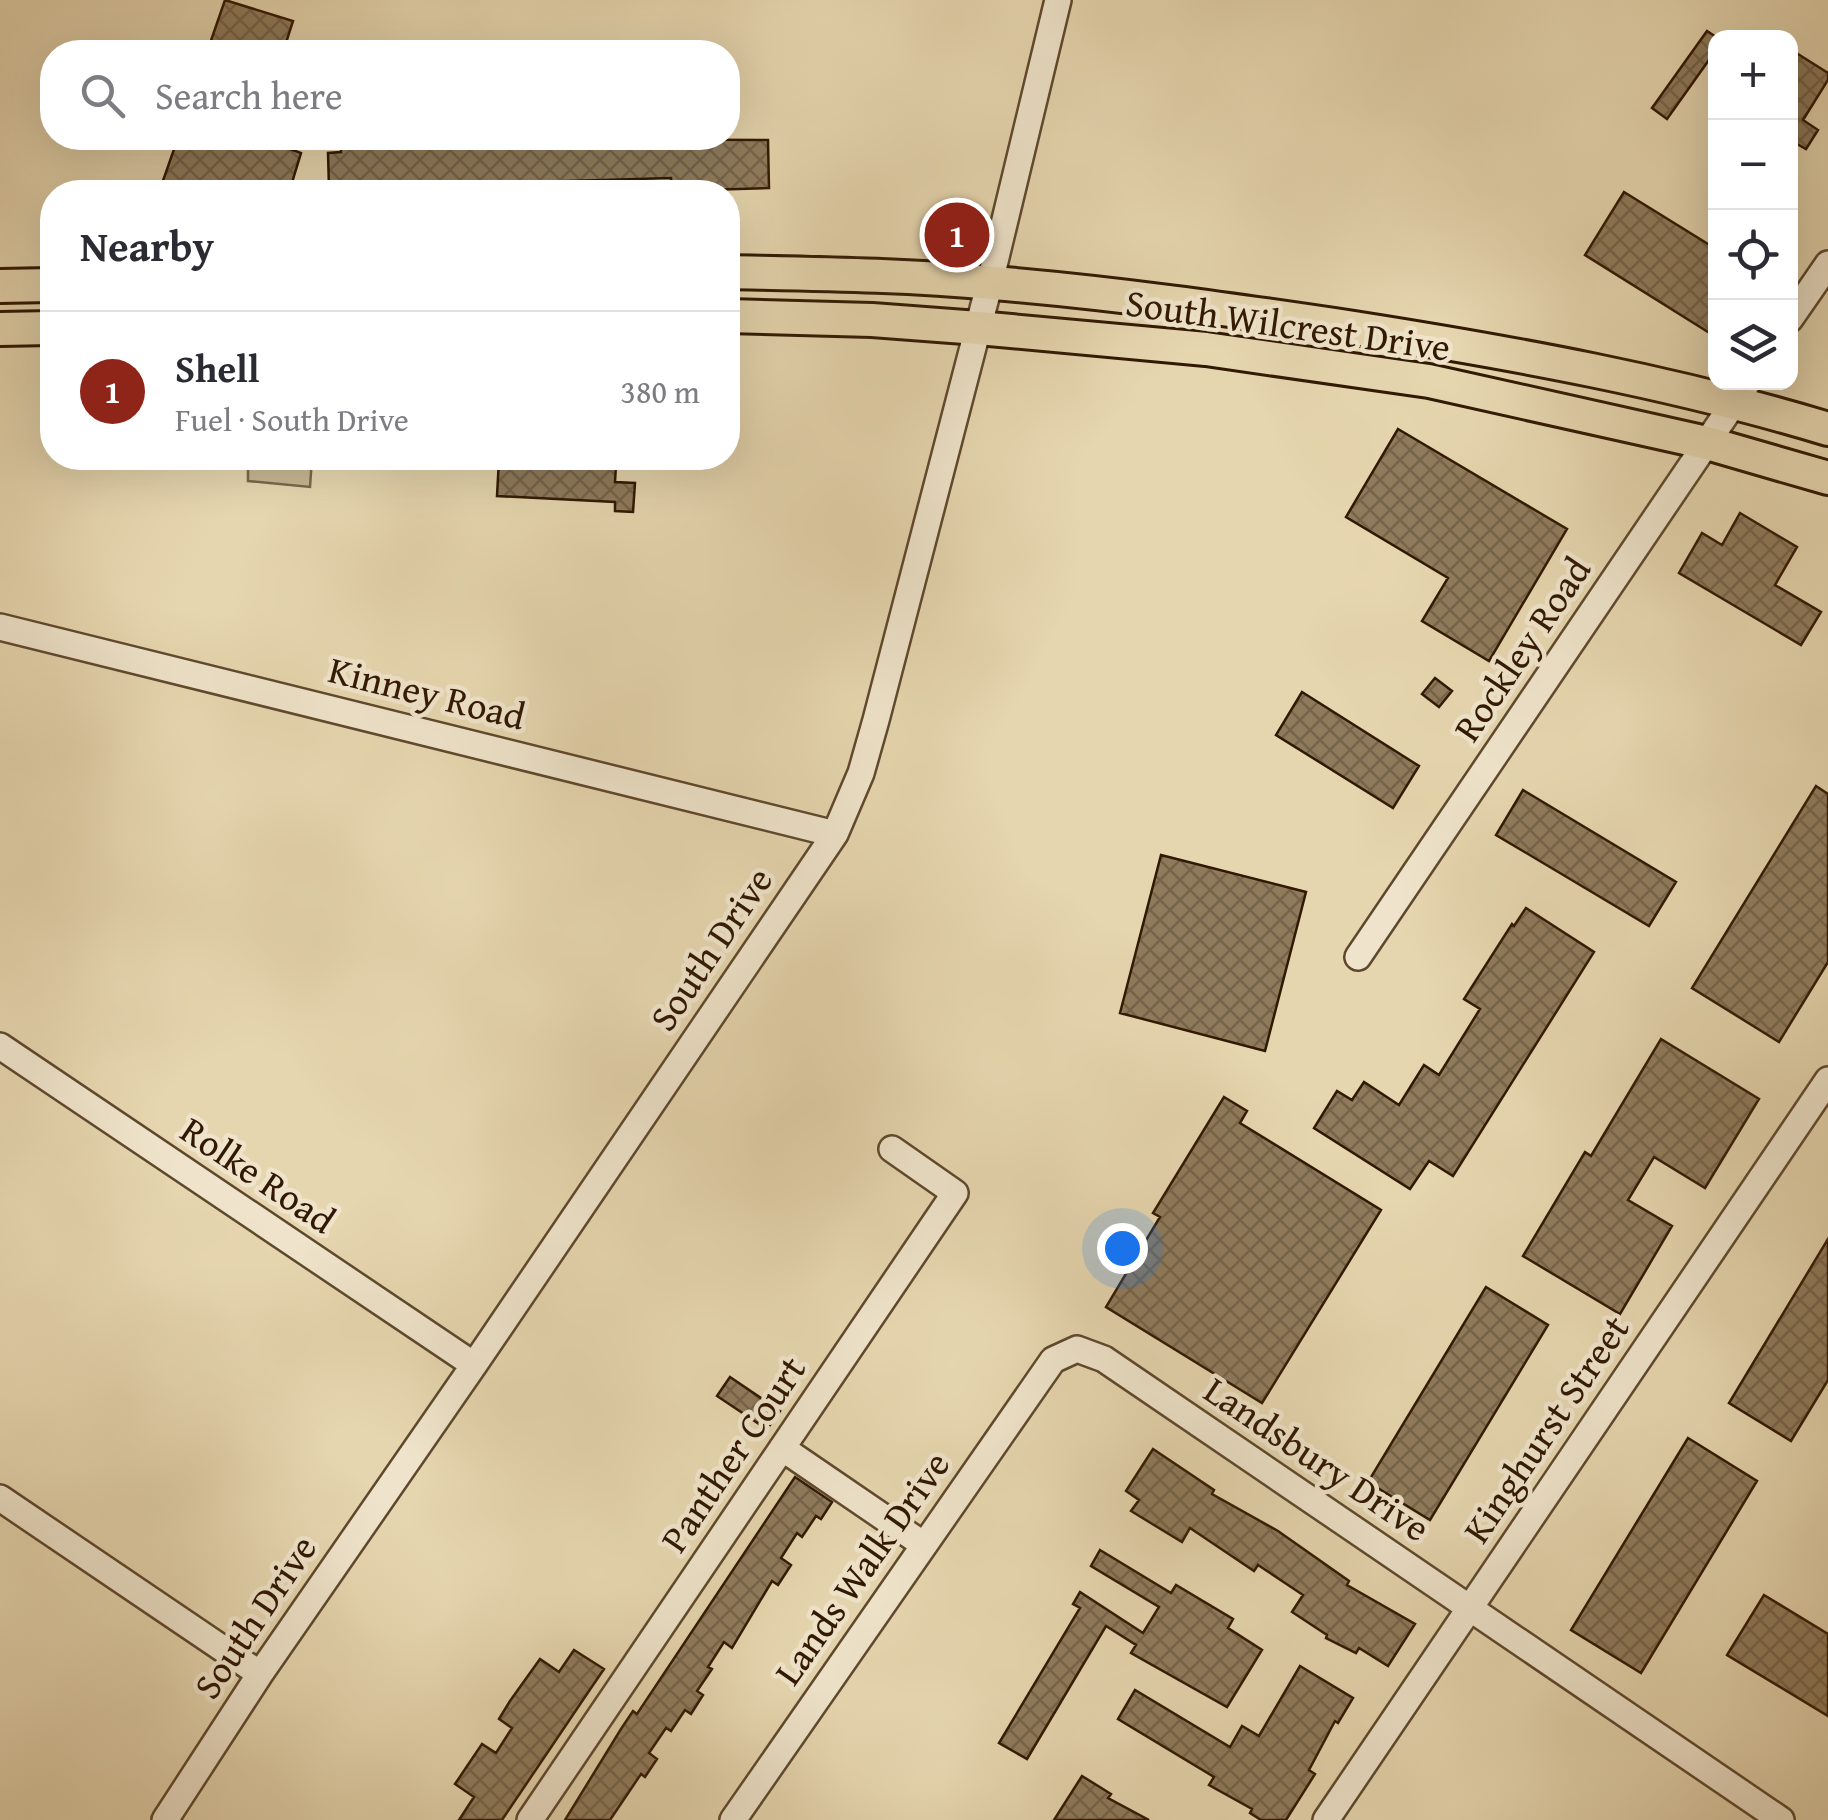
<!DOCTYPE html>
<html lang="en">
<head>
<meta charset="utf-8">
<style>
	body { margin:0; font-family:"Gentium Book Plus",serif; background:#f7f7f7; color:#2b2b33 }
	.controls { position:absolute; right:30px; top:30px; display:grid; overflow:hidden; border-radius:20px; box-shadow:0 10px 40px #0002 }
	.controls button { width:90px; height:90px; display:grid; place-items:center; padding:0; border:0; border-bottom:2px solid #e1e1e2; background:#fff; color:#2b2b33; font:50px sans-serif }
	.you { position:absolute; left:1122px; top:1248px; width:35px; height:35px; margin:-25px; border:8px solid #fff; border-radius:50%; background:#1a73e8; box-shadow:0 0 0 15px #1a73e833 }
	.badge { display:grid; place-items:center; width:65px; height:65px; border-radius:50%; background:#8f2418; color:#fff; font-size:32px; font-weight:700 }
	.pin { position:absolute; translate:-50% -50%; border:5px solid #fff; box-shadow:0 2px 10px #0006 }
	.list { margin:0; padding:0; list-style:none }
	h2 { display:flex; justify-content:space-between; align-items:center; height:130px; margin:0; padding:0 40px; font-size:42px }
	h2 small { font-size:32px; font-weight:400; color:#7c7c81 }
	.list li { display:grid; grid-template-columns:65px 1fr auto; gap:30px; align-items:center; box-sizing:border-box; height:160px; padding:0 40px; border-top:2px solid #e1e1e2 }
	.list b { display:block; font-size:38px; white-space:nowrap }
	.list p { margin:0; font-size:32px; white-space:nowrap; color:#7c7c81 }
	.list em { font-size:32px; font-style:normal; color:#7c7c81 }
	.icon { flex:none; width:55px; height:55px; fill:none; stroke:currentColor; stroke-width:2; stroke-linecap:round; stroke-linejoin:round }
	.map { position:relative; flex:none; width:1828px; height:1820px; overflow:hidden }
	.search { position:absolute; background:#fff; box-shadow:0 10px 40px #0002; left:40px; top:40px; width:700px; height:110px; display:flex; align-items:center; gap:25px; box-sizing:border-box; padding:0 35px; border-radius:40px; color:#7c7c81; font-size:38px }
	.panel { position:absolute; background:#fff; box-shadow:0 10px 40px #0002; left:40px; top:180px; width:700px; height:290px; border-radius:40px }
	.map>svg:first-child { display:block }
	.grass { fill:#c7b692; stroke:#7c674a; stroke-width:2.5 }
	.building { fill:url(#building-cross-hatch); stroke:#311802; stroke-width:2.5 }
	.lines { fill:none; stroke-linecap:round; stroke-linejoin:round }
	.minor-casing { stroke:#5e482d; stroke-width:30 }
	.major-casing { stroke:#311802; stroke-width:38 }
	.minor { stroke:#efe4cb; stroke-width:25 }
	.major { stroke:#e6d6af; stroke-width:32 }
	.labels { text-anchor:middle; stroke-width:9; stroke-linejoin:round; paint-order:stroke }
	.street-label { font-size:38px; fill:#311802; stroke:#efe4cb }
</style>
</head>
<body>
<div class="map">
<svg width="1828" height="1820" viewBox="0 0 1828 1820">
	<defs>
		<pattern id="building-cross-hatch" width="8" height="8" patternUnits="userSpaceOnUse" patternTransform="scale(2.5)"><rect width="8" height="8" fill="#8f7b5c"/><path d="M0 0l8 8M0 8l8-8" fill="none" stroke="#75644a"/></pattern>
	</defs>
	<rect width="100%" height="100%" fill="#e6d6af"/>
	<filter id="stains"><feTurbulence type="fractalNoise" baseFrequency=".002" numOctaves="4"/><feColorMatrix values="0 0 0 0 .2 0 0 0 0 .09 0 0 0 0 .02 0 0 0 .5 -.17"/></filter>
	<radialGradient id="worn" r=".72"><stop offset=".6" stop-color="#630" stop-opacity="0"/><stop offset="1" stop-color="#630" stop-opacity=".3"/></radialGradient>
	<path class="grass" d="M271,458H312L310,487L248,481V467L252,462L268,461Z"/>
	<path class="building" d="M225,0L293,21L283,52H207Z
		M1707,31L1716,37V50L1667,119L1652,108Z
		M1790,49L1828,73V80L1803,120L1818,130L1806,149L1790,140Z
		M178,138H260L301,153L290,189L159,192Z
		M340,138L768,140L769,188L672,191L671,178L329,188L328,153L341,152Z
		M1624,192L1716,249V337L1585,255Z
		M1398,429L1567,529L1489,661L1422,621L1448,578L1346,517Z
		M499,459L616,465L615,482L635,483L633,512L615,511V502L497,496Z
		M1740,513L1797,547L1775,585L1821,612L1801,645L1679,573L1702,533L1722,545Z
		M1435,678L1452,691L1439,707L1422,694Z
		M1302,692L1419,766L1393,808L1276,735Z
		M1816,786L1828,794V962L1779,1042L1692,988Z
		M1523,790L1676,882L1649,926L1496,835Z
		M1161,855L1306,892L1265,1051L1120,1013Z
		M1526,908L1594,952L1453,1176L1429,1161L1410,1189L1314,1128L1337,1091L1352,1100L1364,1082L1399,1105L1424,1065L1439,1075L1480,1009L1464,999L1512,924L1514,926Z
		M1661,1039L1759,1099L1705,1188L1654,1157L1628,1200L1672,1226L1620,1314L1523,1256L1585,1152L1591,1156Z
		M1224,1097L1247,1111L1240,1123L1381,1210L1262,1403L1106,1307L1160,1217L1153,1213Z
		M1828,1239V1380L1791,1441L1729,1403Z
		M1486,1287L1548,1325L1430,1520L1368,1482Z
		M730,1377L780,1411L770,1425L765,1421L762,1426L717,1396Z
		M1688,1438L1757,1481L1641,1673L1571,1630Z
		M1153,1449L1214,1490L1212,1494L1278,1531L1349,1581L1347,1585L1415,1624L1388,1666L1359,1648L1356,1653L1326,1638L1327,1635L1292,1612L1303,1595L1258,1565L1254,1571L1190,1528L1182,1542L1131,1511L1139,1500L1126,1491Z
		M795,1477L832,1502L821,1519L816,1516L802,1537L797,1533L781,1558L791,1565L778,1585L772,1581L732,1648L724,1642L708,1667L712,1669L697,1691L703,1695L691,1714L685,1710L671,1731L666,1728L649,1753L657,1759L645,1777L641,1774L610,1820H565L621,1729L633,1711L637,1714Z
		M1100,1550L1171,1593L1176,1585L1233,1619L1228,1628L1262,1650L1227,1707L1131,1653L1136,1645L1106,1626L1027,1759L999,1743L1080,1608L1073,1604L1080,1592L1143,1633L1159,1607L1091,1566Z
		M1764,1595L1828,1634V1716L1727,1655Z
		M574,1650L604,1669L591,1688L502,1820H459L474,1797L455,1784L482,1744L496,1753L512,1728L499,1719L510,1701L540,1659L559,1672Z
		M1300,1666L1353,1698L1338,1723L1335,1721L1309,1770L1315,1774L1286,1820H1261L1250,1813L1252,1809L1209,1785L1214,1777L1118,1719L1135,1690L1230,1747L1242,1726L1259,1736Z
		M1082,1776L1111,1794L1108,1798L1149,1820H1054Z"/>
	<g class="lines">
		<g class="minor-casing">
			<path id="minor" d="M1790,319L1828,264
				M0,627L835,834
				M1358,957L1748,382
				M0,1046L474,1365
				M782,1448L924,1545
				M0,1498L260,1674
				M165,1820L260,1674L474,1365L835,834L861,773L876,720L990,282L1058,0
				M530,1820L955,1193L892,1149
				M733,1820L1053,1360L1077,1349L1104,1359L1781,1820
				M1326,1820L1828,1080"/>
		</g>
		<g class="major-casing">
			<path id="major" d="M728,272C816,274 904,275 993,283C1114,293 1233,310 1354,328C1513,353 1673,382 1828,429
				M0,286L52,285
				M728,316L872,320L978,328L1206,349L1429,381L1707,443L1828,478
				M0,329L52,328"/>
		</g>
		<use href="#minor" class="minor"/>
		<use href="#major" class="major"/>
	</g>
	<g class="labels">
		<g class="street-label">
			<text transform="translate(1288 325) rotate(8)" y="13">South Wilcrest Drive</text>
			<text transform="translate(1522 649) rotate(-56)" y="13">Rockley Road</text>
			<text transform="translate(427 693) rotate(14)" y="13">Kinney Road</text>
			<text transform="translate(711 949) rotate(-56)" y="13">South Drive</text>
			<text transform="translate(258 1175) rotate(34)" y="13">Rolke Road</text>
			<text transform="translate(1546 1429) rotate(-56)" y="13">Kinghurst Street</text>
			<text transform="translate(733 1454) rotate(-56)" y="13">Panther Court</text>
			<text transform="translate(1317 1459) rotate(34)" y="13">Landsbury Drive</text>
			<text transform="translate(862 1568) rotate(-55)" y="13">Lands Walk Drive</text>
			<text transform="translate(255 1617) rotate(-56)" y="13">South Drive</text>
		</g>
	</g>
	<rect width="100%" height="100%" filter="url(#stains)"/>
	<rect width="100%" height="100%" fill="url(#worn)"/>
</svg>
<div class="controls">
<button>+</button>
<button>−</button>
<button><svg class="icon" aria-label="locate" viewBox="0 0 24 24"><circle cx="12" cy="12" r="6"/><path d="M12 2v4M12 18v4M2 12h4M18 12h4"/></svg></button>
<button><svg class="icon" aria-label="layers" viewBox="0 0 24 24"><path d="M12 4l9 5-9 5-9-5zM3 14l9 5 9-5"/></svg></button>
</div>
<div class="you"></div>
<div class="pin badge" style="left:957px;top:235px">1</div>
<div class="search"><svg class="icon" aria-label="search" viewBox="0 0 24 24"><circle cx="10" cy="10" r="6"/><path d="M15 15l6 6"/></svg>Search here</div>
<section class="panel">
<h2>Nearby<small></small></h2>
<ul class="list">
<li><span class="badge">1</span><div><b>Shell</b><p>Fuel · South Drive</p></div><em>380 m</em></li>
</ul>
</section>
</div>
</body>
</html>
